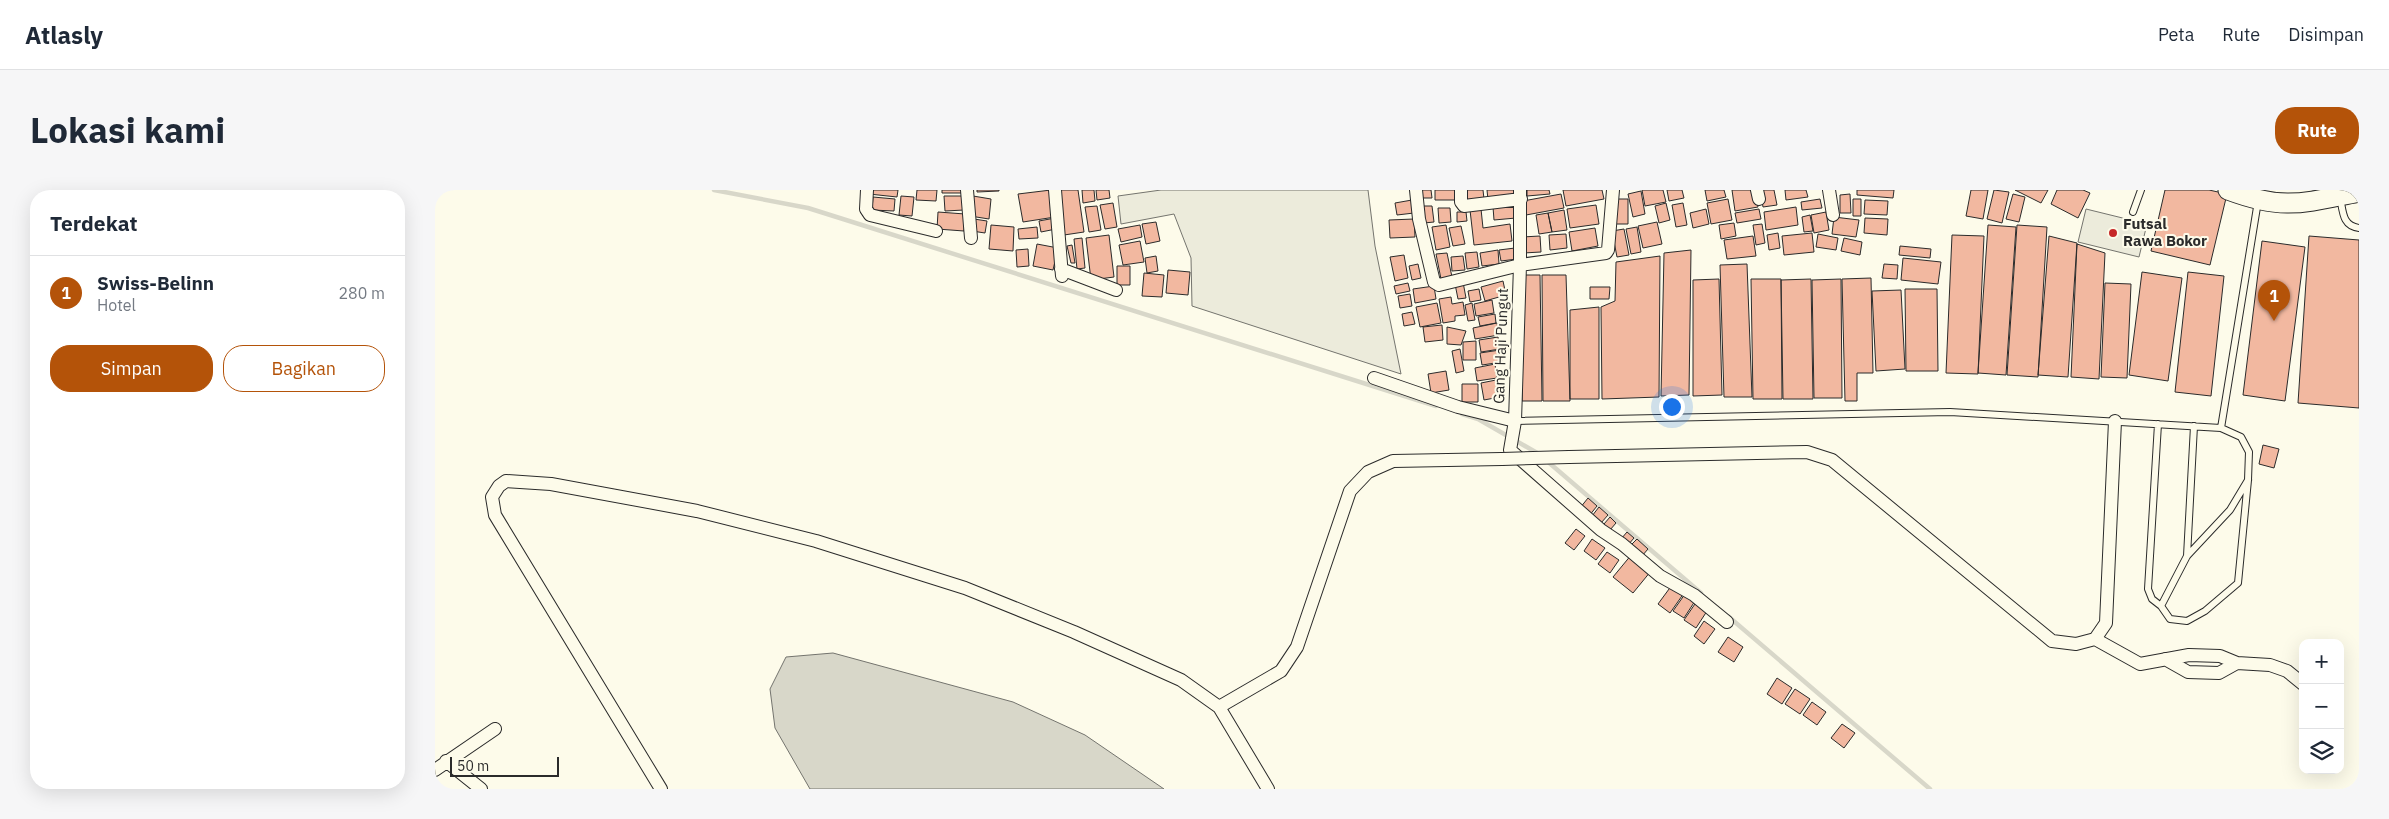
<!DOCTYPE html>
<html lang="id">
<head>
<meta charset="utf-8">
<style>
	body { margin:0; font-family:"IBM Plex Sans",sans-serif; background:#f6f6f7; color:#1f2937 }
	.controls { position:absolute; right:15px; bottom:15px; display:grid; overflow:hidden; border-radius:10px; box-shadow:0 5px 20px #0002 }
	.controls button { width:45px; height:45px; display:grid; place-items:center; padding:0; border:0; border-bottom:1px solid #e0e1e3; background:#fff; color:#1f2937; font:25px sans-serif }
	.scale { position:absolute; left:15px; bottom:12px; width:109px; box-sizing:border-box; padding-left:5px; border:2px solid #2b2b2b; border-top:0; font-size:14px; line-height:18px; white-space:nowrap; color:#2b2b2b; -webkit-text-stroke:4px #fdfbea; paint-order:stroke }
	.you { position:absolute; left:1236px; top:216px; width:18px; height:18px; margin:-12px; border:4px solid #fff; border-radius:50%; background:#1a73e8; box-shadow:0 0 0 8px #1a73e833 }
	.badge { display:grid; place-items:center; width:32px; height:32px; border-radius:50%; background:#b45309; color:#fff; font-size:16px; font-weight:700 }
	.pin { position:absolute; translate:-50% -41px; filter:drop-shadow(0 1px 2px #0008) }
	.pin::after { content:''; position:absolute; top:26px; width:18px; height:15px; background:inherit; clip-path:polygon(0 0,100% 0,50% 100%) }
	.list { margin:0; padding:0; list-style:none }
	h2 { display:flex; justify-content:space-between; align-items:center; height:65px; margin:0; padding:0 20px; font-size:21px }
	h2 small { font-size:16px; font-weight:400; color:#747a83 }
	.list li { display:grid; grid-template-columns:32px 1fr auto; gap:15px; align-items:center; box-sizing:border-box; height:75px; padding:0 20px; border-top:1px solid #e0e1e3 }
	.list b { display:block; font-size:19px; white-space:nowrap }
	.list p { margin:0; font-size:16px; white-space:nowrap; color:#747a83 }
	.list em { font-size:16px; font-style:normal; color:#747a83 }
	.actions { display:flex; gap:10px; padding:15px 20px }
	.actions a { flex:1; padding:11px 0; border:1px solid #b45309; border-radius:20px; text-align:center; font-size:18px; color:#b45309 }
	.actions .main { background:#b45309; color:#fff }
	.icon { flex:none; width:28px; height:28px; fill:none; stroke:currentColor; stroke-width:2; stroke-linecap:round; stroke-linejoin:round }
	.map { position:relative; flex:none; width:1924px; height:599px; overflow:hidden; border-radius:20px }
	header { display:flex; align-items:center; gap:30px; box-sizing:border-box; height:70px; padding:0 25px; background:#fff; border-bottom:1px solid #e0e1e3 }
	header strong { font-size:24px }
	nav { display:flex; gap:28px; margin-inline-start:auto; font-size:18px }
	.intro { display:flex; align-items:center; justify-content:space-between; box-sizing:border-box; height:120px; padding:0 30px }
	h1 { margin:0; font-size:35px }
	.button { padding:12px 22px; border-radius:20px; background:#b45309; color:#fff; font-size:18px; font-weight:700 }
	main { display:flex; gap:30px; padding:0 30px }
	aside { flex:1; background:#fff; border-radius:20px; box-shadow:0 5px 20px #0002 }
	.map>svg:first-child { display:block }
	.green { fill:#ecebdb; stroke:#74746e }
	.water { fill:#d8d7c9; stroke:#74746e }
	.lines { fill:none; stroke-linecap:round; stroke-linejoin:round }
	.stream { stroke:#d8d7c9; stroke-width:4.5 }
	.building { fill:#f2b8a0; stroke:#2b2b2b }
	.lane-casing { stroke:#2b2b2b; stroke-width:8 }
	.street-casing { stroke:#2b2b2b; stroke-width:14 }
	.secondary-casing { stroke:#2b2b2b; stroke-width:21 }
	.lane { stroke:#fdfbea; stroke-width:6 }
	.street { stroke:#fdfbea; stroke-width:12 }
	.secondary { stroke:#fdfbea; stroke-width:19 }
	.street-bridge-casing { stroke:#2b2b2b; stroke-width:14; stroke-linecap:butt }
	.street-bridge { stroke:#fdfbea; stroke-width:12 }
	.poi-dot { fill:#c62828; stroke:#fdfbea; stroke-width:2 }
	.labels { text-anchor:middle; stroke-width:4; stroke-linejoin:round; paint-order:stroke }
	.poi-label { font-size:15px; font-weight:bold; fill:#2b2b2b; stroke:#fdfbea; text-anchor:start }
	.street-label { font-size:15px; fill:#2b2b2b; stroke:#fdfbea }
</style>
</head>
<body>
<header>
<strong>Atlasly</strong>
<nav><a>Peta</a><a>Rute</a><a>Disimpan</a></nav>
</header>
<div class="intro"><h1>Lokasi kami</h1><a class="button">Rute</a></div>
<main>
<aside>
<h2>Terdekat<small></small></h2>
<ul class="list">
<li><span class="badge">1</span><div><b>Swiss-Belinn</b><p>Hotel</p></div><em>280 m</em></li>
</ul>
<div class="actions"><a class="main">Simpan</a><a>Bagikan</a></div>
</aside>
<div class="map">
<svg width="1924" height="599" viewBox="0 0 1924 599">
	<rect width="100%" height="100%" fill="#fdfbea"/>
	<path class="green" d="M726,0H933L940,56L966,184L757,116L756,68L739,24L686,34L683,6Z
		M1651,19L1712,34L1704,67L1643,52Z"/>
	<path class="water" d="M398,463L578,512L650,545L729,599H375L340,538L335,499L351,467Z"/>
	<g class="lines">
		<path class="stream" d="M279,0L373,18L1001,216
			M1027,224L1043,229L1104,264
			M1112,271L1266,403
			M1294,427L1495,599"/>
	</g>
	<path class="building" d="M434,0H463L462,7L434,4Z
		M482,0H502L501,11L481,10Z
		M507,0H530V3H507Z
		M542,0H564V1L542,2Z
		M616,0L620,27L588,32L583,4Z
		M622,0H643L649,42L629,45Z
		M647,0H659L660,11L648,13Z
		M661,0H674L675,8L662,10Z
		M984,0H996L997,8H985Z
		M1000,0H1020V10H1000Z
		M1030,0H1048L1049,9L1031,11Z
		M1052,0H1082L1083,5L1053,10Z
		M1092,0H1114L1115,4L1092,6Z
		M1128,0H1167L1169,9L1131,16Z
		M1207,0H1228L1231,12L1210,16Z
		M1232,0H1247L1249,8L1234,11Z
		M1270,0H1289L1291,7L1272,11Z
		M1297,0H1320L1323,17L1300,21Z
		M1325,0H1339L1342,15L1328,17Z
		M1350,0H1371L1373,7L1351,10Z
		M1422,0H1459L1458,8L1422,5Z
		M1536,0H1553L1548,29L1531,26Z
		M1559,0L1574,2L1567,33L1552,29Z
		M1580,0H1613L1606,13Z
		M1622,0H1648L1655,3L1643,28L1616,14Z
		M1730,0H1774L1792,4L1775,75L1716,61Z
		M1206,1L1210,24L1198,27L1193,4Z
		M1126,4L1129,18L1091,25L1088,11Z
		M1415,4L1416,23H1405V5Z
		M1578,4L1590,7L1584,32L1571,29Z
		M466,6L479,7L477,26L464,25Z
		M509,6H528L529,20L510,21Z
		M538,6L556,9L554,29L535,26Z
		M438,7L460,9L459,21L437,20Z
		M1180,9H1193V34H1179Z
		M1293,9L1297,30L1276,34L1272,13Z
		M1385,9L1387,18L1367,20L1366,12Z
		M1418,9H1426V26H1418Z
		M977,10L979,23L962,25L960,13Z
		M1430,10L1453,11L1452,25L1429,24Z
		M678,13L682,37L670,39L665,15Z
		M1231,13L1235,30L1224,33L1220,16Z
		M1248,13L1252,35L1241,37L1237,15Z
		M1079,15L1081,28L1059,30L1058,17Z
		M1161,15L1164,34L1135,38L1132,19Z
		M662,16L666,40L654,42L650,17Z
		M988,16H997L999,32L989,33Z
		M1361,17L1363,35L1331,40L1329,22Z
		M1003,18H1015L1016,32L1004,33Z
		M1046,19L1048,38L1075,34L1077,51L1039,55L1035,20Z
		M1271,19L1274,34L1258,38L1255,23Z
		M1324,19L1326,29L1302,33L1300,23Z
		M1129,20L1132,40L1117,42L1113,23Z
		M503,22L530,24L529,41L502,39Z
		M1022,22H1031L1032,31L1022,32Z
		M1391,22L1394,40L1379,43L1376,25Z
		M1113,23L1117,42L1104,44L1101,25Z
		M1375,25L1378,41L1369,42L1367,27Z
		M1399,27L1424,30L1421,47L1397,44Z
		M620,28L621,39L606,42L604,31Z
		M1430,28L1453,29L1452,45L1429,43Z
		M539,29L552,31L550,43L537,41Z
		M979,29L980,47L955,48L954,30Z
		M721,32L725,51L711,54L707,34Z
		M1222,32L1227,54L1208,58L1203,36Z
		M1299,33L1301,46L1286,49L1284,35Z
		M1327,34L1330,53L1321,55L1318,35Z
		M556,35L579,37L578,61L554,59Z
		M705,35L707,47L686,52L683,39Z
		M1011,35L1015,57L1001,60L997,37Z
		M1553,35L1581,37L1571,185L1543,183Z
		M1582,35L1612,37L1603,187L1572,185Z
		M1026,36L1030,54L1018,56L1014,38Z
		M602,37L603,48L584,49L583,39Z
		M1202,37L1206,62L1196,64L1191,39Z
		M1160,38L1163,56L1137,61L1134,42Z
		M1189,39L1194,65L1182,67L1177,41Z
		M1343,43L1345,58L1334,60L1332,45Z
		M1377,43L1379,62L1349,65L1347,46Z
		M1131,44L1132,58L1115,60L1114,45Z
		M1383,44L1403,48L1401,60L1381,57Z
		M674,45L679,87L656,90L651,48Z
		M1517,45L1549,46L1543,184L1511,183Z
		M1105,46L1106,62L1088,63L1087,47Z
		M1318,46L1321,66L1292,69L1289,50Z
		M1614,46L1642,53L1633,187L1603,185Z
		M1874,46L1924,50V218L1863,213Z
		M647,48L650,78L642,79L639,49Z
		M1409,48L1427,52L1425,65L1406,61Z
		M705,51L709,72L688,75L684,55Z
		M1827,51L1870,57L1850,211L1808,205Z
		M602,54L623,58L618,80L598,76Z
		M1642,54L1670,63L1664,189L1636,187Z
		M637,55L640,73H636L632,56Z
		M1465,56L1496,59L1495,68L1464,65Z
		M1080,58L1082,69L1066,71L1064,60Z
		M593,59L594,76L582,77L581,60Z
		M1063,60L1064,74L1047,76L1045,63Z
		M1256,60L1254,205L1226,206L1229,63Z
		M1042,62L1044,77L1032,79L1030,63Z
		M1012,63L1017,87L1006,89L1001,64Z
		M969,65L973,88L960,91L955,67Z
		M721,66L723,81L712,83L710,68Z
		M1028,66L1030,80L1017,81L1016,67Z
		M1225,66L1224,207L1167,209L1166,117L1180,111L1181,72Z
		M1468,68L1506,72L1503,94L1466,90Z
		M983,74L986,88L977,90L974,76Z
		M1312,74L1317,207H1289L1285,75Z
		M1449,74L1463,75L1462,89L1447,88Z
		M682,76H695V95H682Z
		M733,80L755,82L753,105L731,103Z
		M1707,82L1747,88L1733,191L1694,185Z
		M1753,82L1789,86L1776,206L1740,202Z
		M709,83L729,85L727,107L707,106Z
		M1088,85H1105L1107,211H1087Z
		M1107,85H1131L1135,211H1108Z
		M1436,88L1438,183H1422V211H1410L1407,89Z
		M1284,89L1287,205L1258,206V90Z
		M1316,89H1346L1347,209H1318Z
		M1376,89L1378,209H1348L1346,90Z
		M1406,89L1407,208H1379L1377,90Z
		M1068,91L1071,105L1050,111L1046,97Z
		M1028,92L1031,108L1023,109L1020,94Z
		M973,93L975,101L961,104L959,96Z
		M1670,93L1696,94L1692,188L1666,187Z
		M999,96L1001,109L980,113L978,99Z
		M1155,97H1175L1174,109H1155Z
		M1044,99L1046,110L1035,112L1033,101Z
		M1470,99H1502L1503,181H1471Z
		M1466,100L1470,179L1441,181L1437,101Z
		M975,104L977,116L965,118L963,106Z
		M1016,107L1017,114L1028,112L1030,125L1020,126V131L1008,133L1004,109Z
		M1057,110L1059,123L1041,126L1039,114Z
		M1002,113L1006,133L985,137L981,117Z
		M1037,113L1040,130L1033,131L1030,115Z
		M1164,117V209H1135V120Z
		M977,122L980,134L969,136L967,124Z
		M1060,124L1061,133L1045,136L1043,127Z
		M1062,133L1064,145L1040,149L1038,138Z
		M1007,135L1008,150L990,152L988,137Z
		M1012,137L1031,141L1026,155L1012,154Z
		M1063,147L1065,159L1046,162L1044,150Z
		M1041,151V170H1028V152Z
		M1025,159L1029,181L1021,183L1017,161Z
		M1065,160L1067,172L1047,175L1045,163Z
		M1060,174L1062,188L1042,191L1040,178Z
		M1011,181L1014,200L996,203L993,184Z
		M1061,190L1065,207L1049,210L1046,193Z
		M1027,194H1043V212H1027Z
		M1828,255L1844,259L1839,278L1824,274Z
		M1153,308L1162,316L1154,326L1145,318Z
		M1164,317L1173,325L1166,333L1157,326Z
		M1175,327L1181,333L1175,340L1169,334Z
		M1141,339L1150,346L1139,360L1130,353Z
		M1192,342L1199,348L1193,355L1186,349Z
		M1157,349L1170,358L1161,370L1149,361Z
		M1202,349L1213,359L1207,366L1196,355Z
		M1172,362L1184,370L1175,383L1163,374Z
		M1197,364L1216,381L1198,403L1178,387Z
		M1237,395L1249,403L1235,423L1223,414Z
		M1250,404L1260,411L1249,428L1238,421Z
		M1262,411L1274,418L1261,438L1249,430Z
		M1269,431L1280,439L1269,454L1259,446Z
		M1293,447L1308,457L1299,472L1283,462Z
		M1342,488L1357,498L1347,514L1332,504Z
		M1360,499L1375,509L1365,524L1350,514Z
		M1377,512L1391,522L1382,535L1368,525Z
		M1407,534L1420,543L1409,558L1396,548Z"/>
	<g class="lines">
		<g class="lane-casing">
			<path id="lane" d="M1905,7C1908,21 1907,36 1924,38
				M1698,22L1706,0
				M1080,231L1515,222L1786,238L1823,11
				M1723,234L1713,399L1717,409L1726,416
				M1786,238L1806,247L1814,262L1813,290L1803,393L1770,421L1752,431L1735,429L1726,416L1752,366L1795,320L1813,290
				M1752,366L1759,236"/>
		</g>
		<g class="street-casing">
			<path id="street" d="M432,0L431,19L435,25L501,41
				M532,0L536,48
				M620,0L627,86
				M981,0L984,29L999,92L1004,95L1085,75V0
				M1026,0V12L1029,16L1086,9
				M1178,0L1173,60L1171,63L1085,75L1080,231L1075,260L1166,340L1187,354L1225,386L1259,405L1292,432
				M1322,0L1324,9
				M1394,0L1398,25
				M626,79L681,100
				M939,188L1023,217L1080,231
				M1134,267L1372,262L1397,270L1617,451L1641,454L1660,449L1671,433L1680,231
				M1660,449L1705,474L1754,465L1785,466L1802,473L1835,475L1852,481L1868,494
				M1730,469L1753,482L1784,483L1802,473
				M784,517L846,481L862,457L915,301L933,282L958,271L1067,269
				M11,571L46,599
				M0,580L60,539
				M226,599L60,325L57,307L64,296L71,291L116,294L262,321L381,351L530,398L639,442L746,490L784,517L833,599"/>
		</g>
		<g class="secondary-casing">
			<path id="secondary" d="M1793,0C1849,21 1868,13 1924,2"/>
		</g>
		<use href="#lane" class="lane"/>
		<use href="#street" class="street"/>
		<use href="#secondary" class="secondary"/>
		<g class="street-bridge-casing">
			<path id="street-bridge" d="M1067,269L1134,267"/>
		</g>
		<use href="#street-bridge" class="street-bridge"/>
	</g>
	<circle class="poi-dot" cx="1678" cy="43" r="5"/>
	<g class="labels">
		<g class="poi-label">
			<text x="1688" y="39">Futsal<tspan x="1688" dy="17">Rawa Bokor</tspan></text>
		</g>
		<g class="street-label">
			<text transform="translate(1066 156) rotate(-88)" y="5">Gang Haji Pungut</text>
		</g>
	</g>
</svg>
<div class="controls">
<button>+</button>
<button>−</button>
<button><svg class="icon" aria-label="layers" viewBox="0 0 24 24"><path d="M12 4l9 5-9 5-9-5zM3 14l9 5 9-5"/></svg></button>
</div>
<div class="scale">50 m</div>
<div class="you"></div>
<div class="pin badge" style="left:1839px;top:131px">1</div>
</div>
</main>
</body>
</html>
